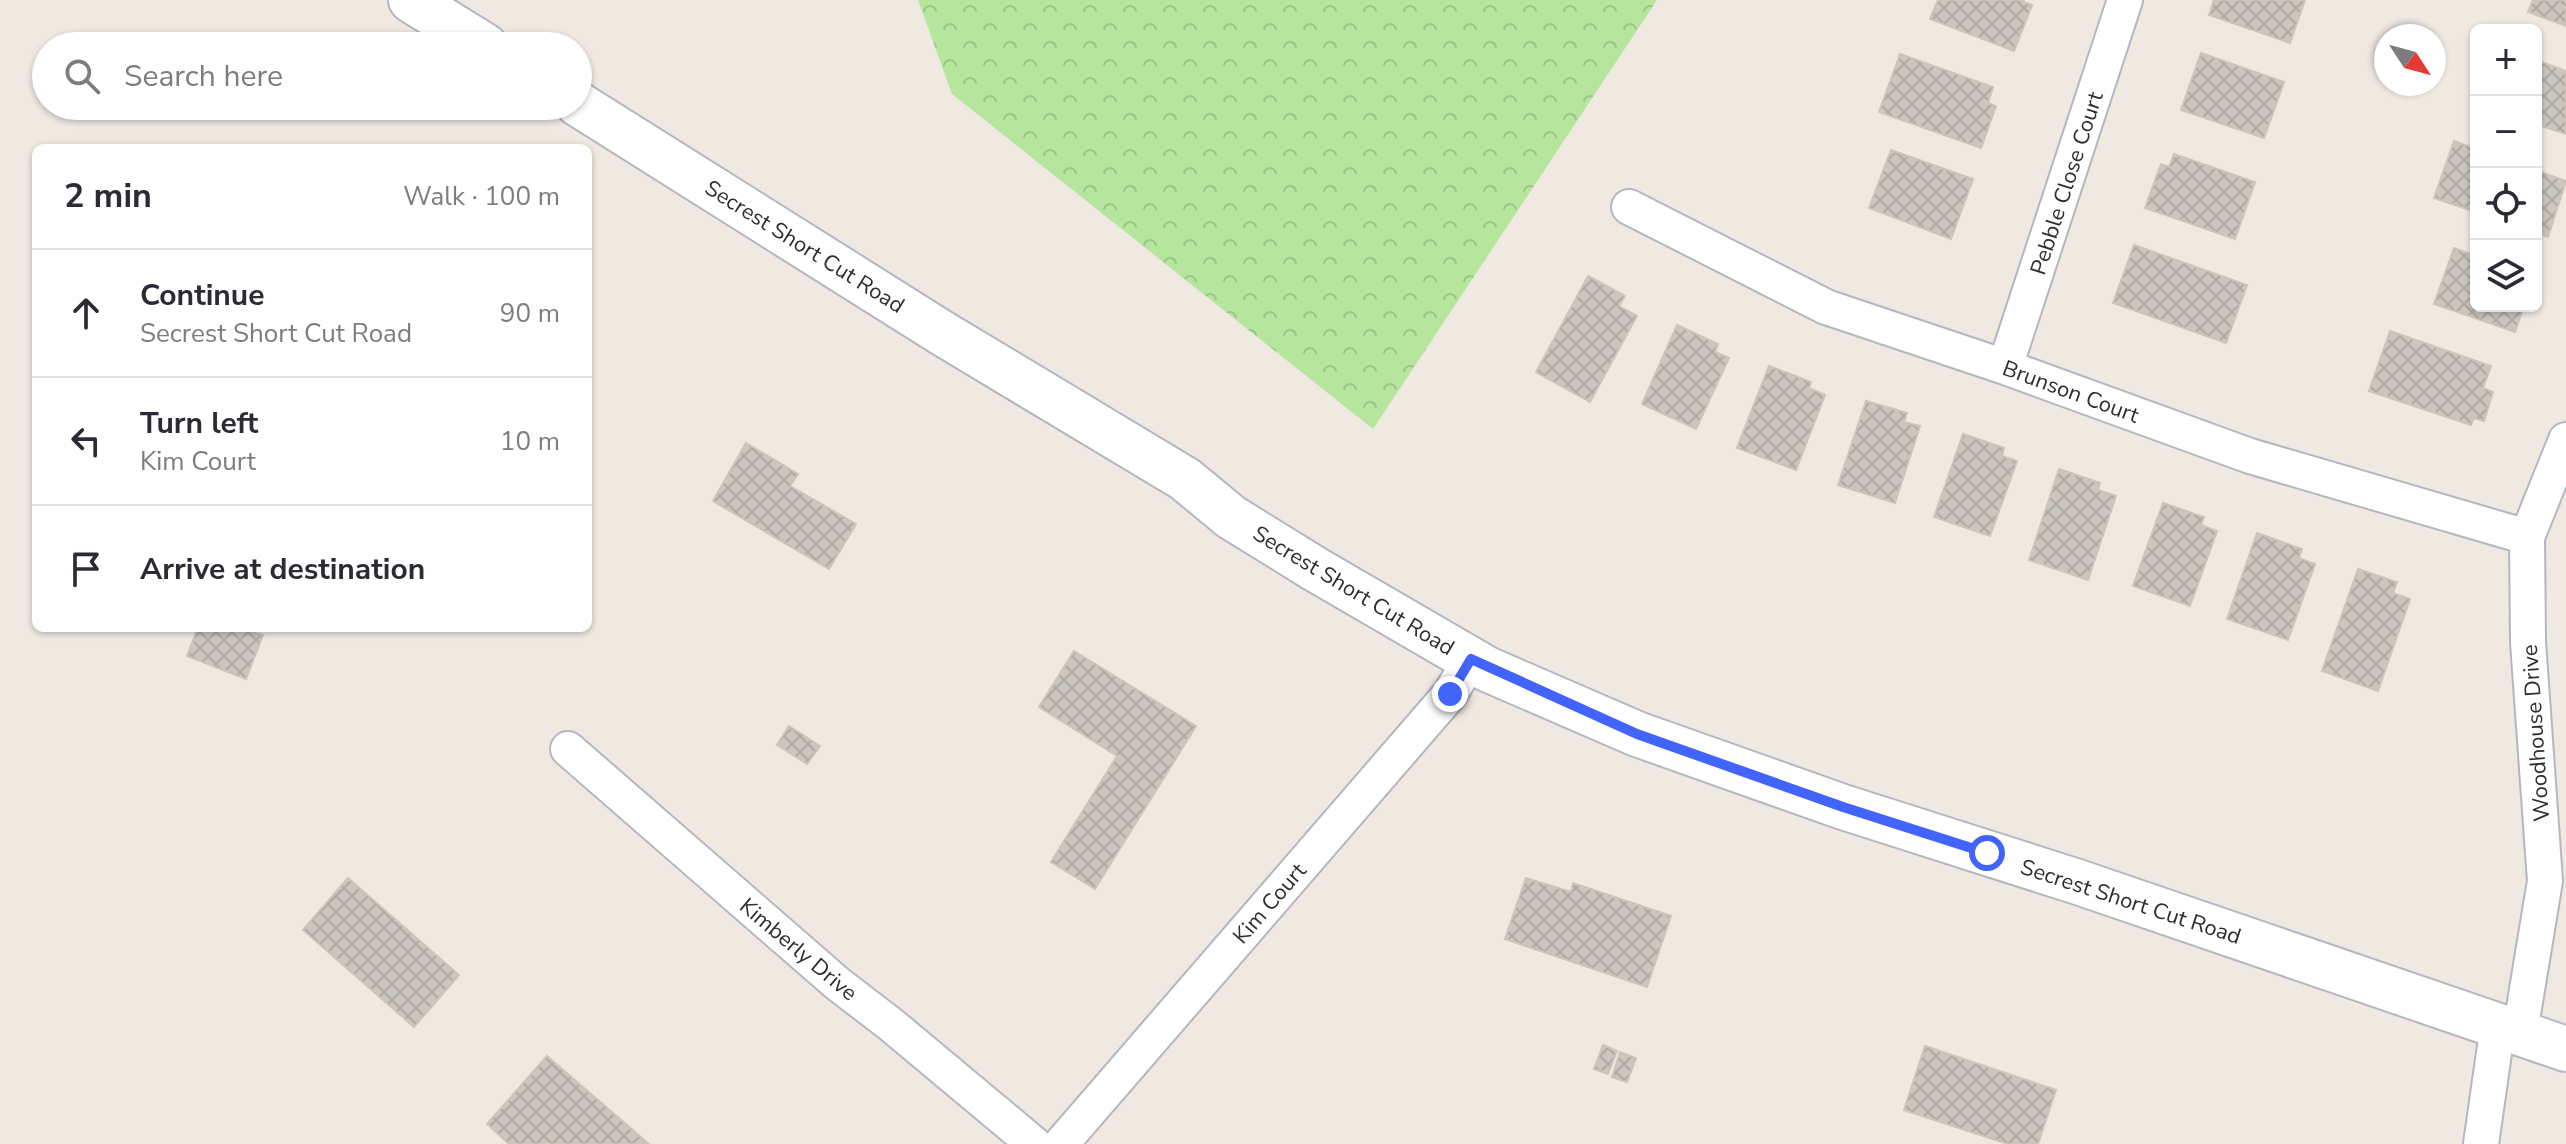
<!DOCTYPE html>
<html lang="en">
<head>
<meta charset="utf-8">
<style>
	body { margin:0; font-family:"Nunito Sans",sans-serif; background:#f2f2f3; color:#2b2b33 }
	.controls { position:absolute; right:24px; top:24px; display:grid; overflow:hidden; border-radius:12px; box-shadow:0 2px 6px #0004 }
	.controls button { width:72px; height:72px; display:grid; place-items:center; padding:0; border:0; border-bottom:2px solid #e1e1e2; background:#fff; color:#2b2b33; font:40px sans-serif }
	.compass { position:absolute; left:2374px; top:24px; width:72px; height:72px; border-radius:50%; background:#fff; box-shadow:0 2px 6px #0004; rotate:126deg }
	.stop { position:absolute; width:24px; height:24px; margin:-18px; border:6px solid #4264fb; border-radius:50%; background:#fff }
	.stop.end { background:#4264fb; border-color:#fff; box-shadow:0 2px 8px #0008 }
	.list { margin:0; padding:0; list-style:none }
	h2 { display:flex; justify-content:space-between; align-items:center; height:104px; margin:0; padding:0 32px; font-size:34px }
	h2 small { font-size:26px; font-weight:400; color:#7c7c81 }
	.list li { display:grid; grid-template-columns:52px 1fr auto; gap:24px; align-items:center; box-sizing:border-box; height:128px; padding:0 32px; border-top:2px solid #e1e1e2 }
	.list b { display:block; font-size:30px; white-space:nowrap }
	.list p { margin:0; font-size:26px; white-space:nowrap; color:#7c7c81 }
	.list em { font-size:26px; font-style:normal; color:#7c7c81 }
	.icon { flex:none; width:44px; height:44px; fill:none; stroke:currentColor; stroke-width:2; stroke-linecap:round; stroke-linejoin:round }
	.map { position:relative; flex:none; width:2566px; height:1144px; overflow:hidden }
	.search { position:absolute; background:#fff; box-shadow:0 2px 6px #0004; left:32px; top:32px; width:560px; height:88px; display:flex; align-items:center; gap:20px; box-sizing:border-box; padding:0 28px; border-radius:44px; color:#7c7c81; font-size:30px }
	.panel { position:absolute; background:#fff; box-shadow:0 2px 6px #0004; left:32px; top:144px; width:560px; height:488px; border-radius:12px }
	.map>svg:first-child { display:block }
	.forest { fill:url(#forest-crowns) }
	.building { fill:url(#building-cross-hatch); stroke:#cbc5ba; stroke-width:2 }
	.lines { fill:none; stroke-linecap:round; stroke-linejoin:round }
	.street-casing { stroke:#b4b7c1; stroke-width:38 }
	.secondary-casing { stroke:#b4b7c1; stroke-width:48 }
	.street { stroke:#fff; stroke-width:34 }
	.secondary { stroke:#fff; stroke-width:44 }
	.route { stroke:#4264fb; stroke-width:10 }
	.labels { text-anchor:middle; stroke-width:8; stroke-linejoin:round; paint-order:stroke }
	.street-label { font-size:22px; fill:#2e2e2e; stroke:#fff }
</style>
</head>
<body>
<div class="map">
<svg width="2566" height="1144" viewBox="0 0 2566 1144">
	<defs>
		<pattern id="forest-crowns" width="20" height="18" patternUnits="userSpaceOnUse" patternTransform="scale(2)"><rect width="20" height="18" fill="#b6e59e"/><path d="M2 6a3 3 0 1 1 6 0M12 15a3 3 0 1 1 6 0" fill="none" stroke="#9dc588"/></pattern>
		<pattern id="building-cross-hatch" width="8" height="8" patternUnits="userSpaceOnUse" patternTransform="scale(2)"><rect width="8" height="8" fill="#cbc7bf"/><path d="M0 0l8 8M0 8l8-8" fill="none" stroke="#afaba4"/></pattern>
	</defs>
	<rect width="100%" height="100%" fill="#efe9e1"/>
	<path class="forest" d="M918,0H1657L1373,429L952,94Z"/>
	<path class="building" d="M1938,0H2024L2023,2L2032,5L2014,51L1930,19Z
		M2214,0H2305L2290,43L2209,15Z
		M2533,0H2566V26L2528,12Z
		M2201,53L2284,82L2264,138L2181,110Z
		M1900,54L1993,87L1988,103L1996,106L1981,148L1879,112Z
		M2536,60L2566,71V134L2536,124Z
		M2454,141L2476,149V212L2434,198Z
		M1891,150L1973,179L1951,239L1869,208Z
		M2174,154L2255,182L2235,239L2145,208L2161,164L2169,167Z
		M2536,170L2566,181L2548,237L2536,233Z
		M2134,245L2247,285L2226,343L2113,303Z
		M2454,248L2476,256V306H2524L2515,332L2434,304Z
		M1588,276L1625,296L1619,306L1637,316L1590,402L1536,372Z
		M1677,325L1718,344L1715,352L1729,358L1696,429L1642,404Z
		M2390,331L2491,366L2483,388L2493,392L2484,421L2474,418L2471,425L2369,391Z
		M1769,366L1811,382L1809,388L1825,395L1796,470L1737,448Z
		M1866,401L1907,413L1904,422L1920,426L1895,503L1838,485Z
		M1963,434L2004,448L2002,456L2017,461L1990,536L1934,517Z
		M746,443L798,474L790,486L856,524L829,569L713,501Z
		M2059,469L2100,483L2098,490L2116,496L2088,580L2029,560Z
		M2163,503L2204,517L2201,525L2217,531L2190,606L2133,586Z
		M2257,533L2302,549L2299,558L2315,564L2288,640L2227,619Z
		M2358,569L2397,582L2393,593L2410,599L2378,691L2322,671Z
		M198,628H257L255,633L263,635L246,679L187,656Z
		M1074,651L1196,726L1095,889L1051,862L1117,756L1039,707Z
		M789,726L820,746L807,764L777,745Z
		M348,878L459,975L414,1027L303,930Z
		M1526,878L1571,892L1573,883L1671,916L1647,987L1505,939Z
		M1603,1045L1617,1051L1608,1074L1594,1069Z
		M1925,1046L2056,1090L2038,1144H2008L1904,1110Z
		M1620,1052L1636,1058L1627,1082L1612,1077Z
		M547,1056L649,1144H550L547,1142L545,1144H509L487,1124Z"/>
	<g class="lines">
		<g class="street-casing">
			<path id="street" d="M1629,207L1826,307L2005,367L2250,456L2527,537
				M2005,367L2125,0
				M568,749L838,984L889,1023L1034,1144
				M2520,1032L2545,881L2528,642L2527,537L2566,440
				M1061,1144L1450,694L1471,659
				M2481,1144L2498,1025"/>
		</g>
		<g class="secondary-casing">
			<path id="secondary" d="M411,0L485,46
				M578,104L942,333L1185,479L1231,517L1315,569L1487,669L1637,734L1843,807L2078,882L2566,1049"/>
		</g>
		<use href="#street" class="street"/>
		<use href="#secondary" class="secondary"/>
	</g>
	<g class="lines">
		<path class="route" d="M1450,694L1471,659L1637,734L1843,807L1987,853"/>
	</g>
	<g class="labels">
		<g class="street-label">
			<text transform="translate(2066 183) rotate(-72)" y="8">Pebble Close Court</text>
			<text transform="translate(805 246) rotate(32)" y="8">Secrest Short Cut Road</text>
			<text transform="translate(2071 391) rotate(20)" y="8">Brunson Court</text>
			<text transform="translate(1354 590) rotate(31)" y="8">Secrest Short Cut Road</text>
			<text transform="translate(2535 733) rotate(-94)" y="8">Woodhouse Drive</text>
			<text transform="translate(2131 901) rotate(18)" y="8">Secrest Short Cut Road</text>
			<text transform="translate(1269 903) rotate(-49)" y="8">Kim Court</text>
			<text transform="translate(799 949) rotate(40)" y="8">Kimberly Drive</text>
		</g>
	</g>
</svg>
<div class="controls">
<button>+</button>
<button>−</button>
<button><svg class="icon" aria-label="locate" viewBox="0 0 24 24"><circle cx="12" cy="12" r="6"/><path d="M12 2v4M12 18v4M2 12h4M18 12h4"/></svg></button>
<button><svg class="icon" aria-label="layers" viewBox="0 0 24 24"><path d="M12 4l9 5-9 5-9-5zM3 14l9 5 9-5"/></svg></button>
</div>
<svg class="compass" viewBox="-18 -18 36 36"><path d="M0-13l5 13h-10z" fill="#e53935"/><path d="M0 13l5-13h-10z" fill="#7c7c81"/></svg>
<div class="stop" style="left:1987px;top:853px"></div>
<div class="stop end" style="left:1450px;top:694px"></div>
<div class="search"><svg class="icon" aria-label="search" viewBox="0 0 24 24"><circle cx="10" cy="10" r="6"/><path d="M15 15l6 6"/></svg>Search here</div>
<section class="panel">
<h2>2 min<small>Walk · 100 m</small></h2>
<ul class="list">
<li><svg class="icon" aria-label="ahead" viewBox="0 0 24 24"><path d="M12 20V5M6 11l6-6 6 6"/></svg><div><b>Continue</b><p>Secrest Short Cut Road</p></div><em>90 m</em></li>
<li><svg class="icon" aria-label="left" viewBox="0 0 24 24"><path d="M17 20v-9H6M10 6l-5 5 5 5"/></svg><div><b>Turn left</b><p>Kim Court</p></div><em>10 m</em></li>
<li><svg class="icon" aria-label="arrive" viewBox="0 0 24 24"><path d="M6 21V4h12l-3 4 3 4H6"/></svg><div><b>Arrive at destination</b></div></li>
</ul>
</section>
</div>
</body>
</html>
